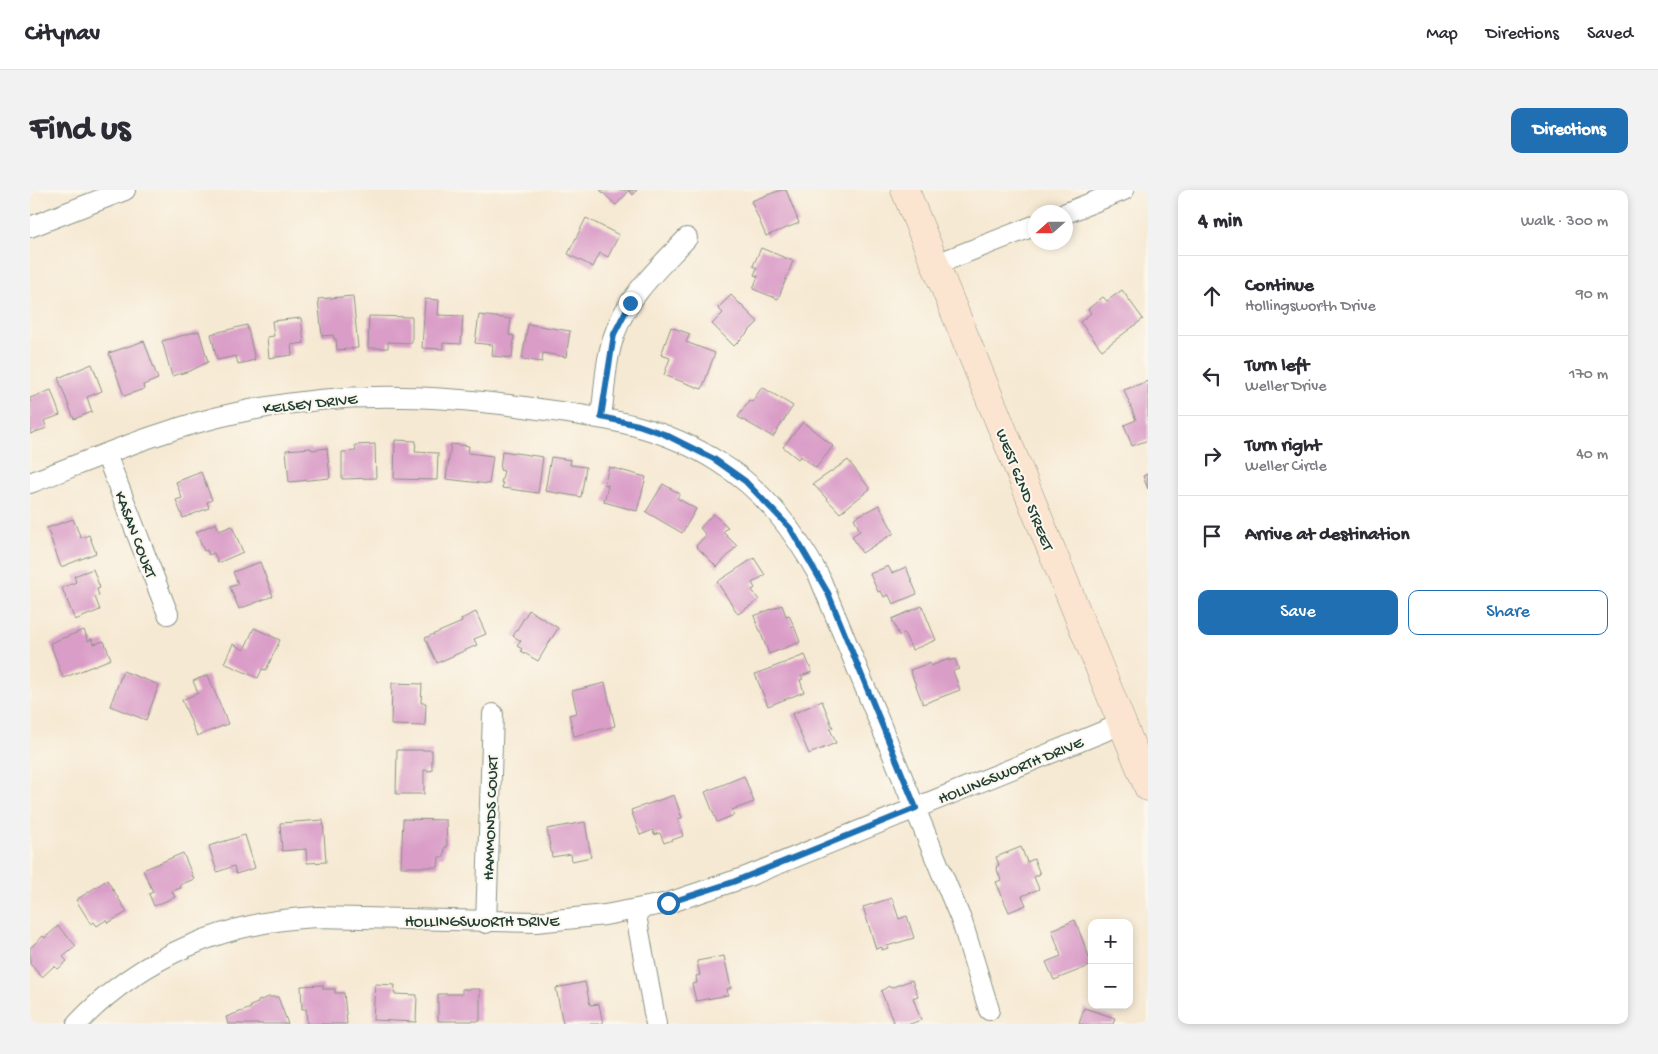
<!DOCTYPE html>
<html lang="en">
<head>
<meta charset="utf-8">
<style>
	body { margin:0; font-family:"Gochi Hand",sans-serif; background:#f2f2f3; color:#2b2b33 }
	.controls { position:absolute; right:15px; bottom:15px; display:grid; overflow:hidden; border-radius:10px; box-shadow:0 2px 8px #0003 }
	.controls button { width:45px; height:45px; display:grid; place-items:center; padding:0; border:0; border-bottom:1px solid #e1e1e2; background:#fff; color:#2b2b33; font:25px sans-serif }
	.compass { position:absolute; left:998px; top:15px; width:45px; height:45px; border-radius:50%; background:#fff; box-shadow:0 2px 8px #0003; rotate:249deg }
	.stop { position:absolute; width:15px; height:15px; margin:-11px; border:4px solid #1f6fb2; border-radius:50%; background:#fff }
	.stop.end { background:#1f6fb2; border-color:#fff; box-shadow:0 1px 5px #0008 }
	.list { margin:0; padding:0; list-style:none }
	h2 { display:flex; justify-content:space-between; align-items:center; height:65px; margin:0; padding:0 20px; font-size:21px }
	h2 small { font-size:16px; font-weight:400; color:#7c7c81 }
	.list li { display:grid; grid-template-columns:32px 1fr auto; gap:15px; align-items:center; box-sizing:border-box; height:80px; padding:0 20px; border-top:1px solid #e1e1e2 }
	.list b { display:block; font-size:19px; white-space:nowrap }
	.list p { margin:0; font-size:16px; white-space:nowrap; color:#7c7c81 }
	.list em { font-size:16px; font-style:normal; color:#7c7c81 }
	.actions { display:flex; gap:10px; padding:15px 20px }
	.actions a { flex:1; padding:11px 0; border:1px solid #1f6fb2; border-radius:10px; text-align:center; font-size:18px; color:#1f6fb2 }
	.actions .main { background:#1f6fb2; color:#fff }
	.icon { flex:none; width:28px; height:28px; fill:none; stroke:currentColor; stroke-width:2; stroke-linecap:round; stroke-linejoin:round }
	.map { position:relative; flex:none; width:1118px; height:834px; overflow:hidden; border-radius:10px }
	header { display:flex; align-items:center; gap:30px; box-sizing:border-box; height:70px; padding:0 25px; background:#fff; border-bottom:1px solid #e1e1e2 }
	header strong { font-size:24px }
	nav { display:flex; gap:28px; margin-inline-start:auto; font-size:18px }
	.intro { display:flex; align-items:center; justify-content:space-between; box-sizing:border-box; height:120px; padding:0 30px }
	h1 { margin:0; font-size:35px }
	.button { padding:12px 22px; border-radius:10px; background:#1f6fb2; color:#fff; font-size:18px; font-weight:700 }
	main { display:flex; gap:30px; padding:0 30px }
	aside { flex:1; background:#fff; border-radius:10px; box-shadow:0 2px 8px #0003 }
	.map>svg:first-child { display:block }
	.building { fill:#da9dc8 }
	.lines { fill:none; stroke-linecap:round; stroke-linejoin:round }
	.street-casing { stroke:#8a9384; stroke-width:22 }
	.secondary-casing { stroke:#8a9384; stroke-width:29 }
	.street { stroke:#fff; stroke-width:20 }
	.secondary { stroke:#fce5d0; stroke-width:28 }
	.route { stroke:#1f6fb2; stroke-width:6 }
	.labels { text-anchor:middle; stroke-width:4; stroke-linejoin:round; paint-order:stroke }
	.street-label { font-size:16px; fill:#1f3d34; stroke:#fbf7ec }
</style>
</head>
<body>
<header>
<strong>Citynav</strong>
<nav><a>Map</a><a>Directions</a><a>Saved</a></nav>
</header>
<div class="intro"><h1>Find us</h1><a class="button">Directions</a></div>
<main>
<div class="map">
<svg width="1118" height="834" viewBox="0 0 1118 834">
	<rect width="100%" height="100%" fill="#fbf7ec"/>
	<filter id="ink" filterUnits="userSpaceOnUse"><feTurbulence type="fractalNoise" baseFrequency=".02" numOctaves="2"/><feDisplacementMap in="SourceGraphic" scale="10" xChannelSelector="R" yChannelSelector="G"/><feConvolveMatrix kernelMatrix="1 2 1 2 8 2 1 2 1" color-interpolation-filters="sRGB"/></filter>
	<filter id="wash" filterUnits="userSpaceOnUse"><feTurbulence type="fractalNoise" baseFrequency=".0096" numOctaves="4" result="noise"/><feDisplacementMap in="SourceGraphic" scale="20" xChannelSelector="R" yChannelSelector="G"/><feGaussianBlur stdDeviation="1.12" result="paint"/><feColorMatrix in="noise" values="0 0 0 0 0 0 0 0 0 0 0 0 0 0 0 0 0 1.4 0 .05"/><feComposite in="paint" operator="in"/></filter>
	<g filter="url(#wash)">
		<rect width="100%" height="100%" fill="#f6e9d3"/>
		<g id="blocks">
			<path class="building" d="M570,0H607L603,5L599,1L586,15Z
				M751,0H756L769,33L736,46L721,11Z
				M556,28L589,45L578,67L570,63L563,77L538,64Z
				M731,58L763,71L748,109L723,99L728,86L724,85L727,78L723,76Z
				M1092,100L1113,129L1072,160L1050,132L1061,123L1058,119L1073,107L1077,111Z
				M701,105L728,132L704,156L682,134L693,123L688,118Z
				M323,106L328,158L307,160L306,149H304L303,145L292,146L288,109Z
				M395,109L409,110L408,125L433,126L431,154L413,153V159L392,158Z
				M449,125L481,129L479,145L484,146L482,168L462,166L463,155L445,153Z
				M339,126L382,127V153L358,152V158H338Z
				M271,128L274,153L261,155L262,165L239,168L237,147L244,146L242,131Z
				M498,134L540,141L536,167L513,163L512,172L492,169Z
				M217,135L225,170L208,174L206,166L187,170L181,144Z
				M641,137L660,144L656,152L685,163L672,199L634,185L640,168L631,165Z
				M169,141L178,172L160,181L142,186L132,151Z
				M114,151L128,189L113,195L114,199L94,206L79,163Z
				M62,174L72,201L57,207L62,222L44,229L28,188Z
				M1118,191V250L1102,256L1094,235L1106,230L1094,200Z
				M732,197L763,216L743,247L708,227L719,210L722,212Z
				M21,200L30,225L14,231L17,238L0,244V208Z
				M773,232L803,256L786,278L771,266L768,269L753,257Z
				M365,250L386,251L385,262L408,263L407,290L364,289Z
				M345,254L346,288L312,289V262L326,261L325,255Z
				M421,254L439,256L438,263L463,266L459,294L416,289Z
				M281,258L282,260L297,258L300,288L259,292L256,260Z
				M472,261L513,267L508,303L472,298L473,293H471L474,281L470,280Z
				M521,267L541,270L540,275L556,277L551,307L515,301Z
				M818,270L840,299L810,323L783,294Z
				M579,277L616,287L607,321L574,312L578,295L574,294Z
				M171,282L182,310L177,312L179,318L153,328L146,310L152,308L146,292Z
				M1118,284V299L1113,286Z
				M633,294L650,304L647,308L666,319L652,343L616,322Z
				M849,315L864,343L832,363L822,346L830,341L824,328Z
				M683,324L698,337L693,342L707,356L687,377L666,356L676,345L670,338Z
				M43,329L51,348L59,345L66,363L31,377L17,338Z
				M186,333L189,341L202,336L213,362L188,373L184,363L179,365L177,360L174,361L166,342Z
				M724,368L735,385L722,393L725,398L722,400L729,410L708,424L687,392Z
				M230,372L243,406L209,419L200,397L208,394L203,382Z
				M858,376L862,383L876,377L887,404L863,414L859,405L854,407L851,401L848,402L840,384Z
				M63,379L70,398L67,399L69,406L65,407L70,420L45,430L32,398L46,392L44,386Z
				M752,415L756,426L759,425L763,434L761,437L764,436L770,452L739,464L724,426Z
				M892,416L906,450L882,460L874,443L869,446L862,429Z
				M499,420L528,438L508,471L491,461L492,459L487,456L491,451L483,446Z
				M446,422L456,444L444,449L447,455L407,473L395,448L432,432L431,429Z
				M224,438L250,450L236,480L232,479L228,488L194,473L203,454L214,460Z
				M54,440L58,451L62,449L64,454L74,451L81,469L33,488L20,453Z
				M775,465L782,482L771,486L773,489L770,490L774,502L738,516L725,484Z
				M919,469V471L925,469L929,479L923,481L930,500L893,514L880,480L900,473L901,476Z
				M93,481L129,495L116,530L80,516Z
				M178,485L198,534L167,546L152,510L168,503L163,491Z
				M362,493L392,494L391,513H396L395,536L361,535Z
				M575,493L585,536L544,546L539,525L547,523L542,501Z
				M792,511L803,538L800,539L806,553L779,564L762,524Z
				M367,560H402V581L394,580V604H366Z
				M714,586L724,612L702,620L704,625L687,632L675,602Z
				M644,605L652,628L648,630L653,646L634,653L630,643L624,645L623,640L610,645L601,620Z
				M373,629L416,630L417,657H415L414,667H409L408,677H371Z
				M293,630L296,672L277,673L276,659L252,661L250,633Z
				M555,632L561,667L542,671L541,664L522,667L517,639Z
				M215,645L225,678L206,684L204,676L187,682L179,656Z
				M991,657L997,672L1004,669L1010,684L1004,687L1009,699L992,706L996,715L979,722L966,692L971,690L966,677L969,675L966,667Z
				M153,663L164,689L150,695L151,698L142,701L145,707L124,716L119,704L123,702L113,680Z
				M77,690L97,722L78,733L76,730L67,736L64,732L61,734L46,710Z
				M862,708L869,729L877,726L884,748L857,756L858,758L852,760V757L846,759L833,717Z
				M1045,730L1062,775L1024,790L1016,772L1031,766L1022,740Z
				M28,736L46,756L33,767L37,771L28,779L24,776L12,787L0,774V758L13,746L15,748Z
				M694,766L701,798L697,799L698,805L666,811L662,794L667,793L666,786L670,785L667,771Z
				M882,790L888,806L883,808L891,830L880,834H864L851,801L859,796L860,798Z
				M555,792L560,815L569,814L573,834H533L526,798Z
				M345,794L365,795L364,804L387,805L386,832L343,830Z
				M293,795V799H305V803H314L317,834H277L276,819H272L271,796Z
				M432,799H450V831H408V804H432Z
				M239,807H248L258,834H198L196,827L221,818L220,816L228,813V811Z
				M1054,818L1085,828L1083,834H1049Z"/>
		</g>
	</g>
	<g filter="url(#ink)">
		<use href="#blocks" fill-opacity="0" stroke="#8a9384" stroke-width="1"/>
		<g class="lines">
			<g class="street-casing">
				<path id="street" d="M1036,23L1094,0
					M0,37L95,0
					M904,75L1006,35
					M571,227C575,200 575,169 585,143C598,105 630,77 657,48
					M76,264L138,424
					M0,293C68,267 135,238 206,223C310,200 404,204 509,219C576,228 631,235 690,273C734,300 764,341 789,386L932,732L959,820
					M605,720L626,834
					M456,733L463,524
					M47,834C110,767 196,731 287,727L506,732L575,725L638,713L716,687L1092,534"/>
			</g>
			<g class="secondary-casing">
				<path id="secondary" d="M875,0L1118,597"/>
			</g>
			<use href="#street" class="street"/>
			<use href="#secondary" class="secondary"/>
		</g>
	</g>
	<g class="lines" filter="url(#ink)">
		<path class="route" d="M600,113L584,144L571,227L608,235L634,244L684,269L715,291L760,338L798,403L886,618L703,692L638,713"/>
	</g>
	<g class="labels">
		<g class="street-label">
			<text transform="translate(280 212) rotate(-6)" y="6">KELSEY DRIVE</text>
			<text transform="translate(996 299) rotate(68)" y="6">WEST 62ND STREET</text>
			<text transform="translate(107 344) rotate(69)" y="6">KASAN COURT</text>
			<text transform="translate(980 579) rotate(-22)" y="6">HOLLINGSWORTH DRIVE</text>
			<text transform="translate(459 628) rotate(-88)" y="6">HAMMONDS COURT</text>
			<text x="452" y="736">HOLLINGSWORTH DRIVE</text>
		</g>
	</g>
</svg>
<div class="controls">
<button>+</button>
<button>−</button>
</div>
<svg class="compass" viewBox="-18 -18 36 36"><path d="M0-13l5 13h-10z" fill="#e53935"/><path d="M0 13l5-13h-10z" fill="#7c7c81"/></svg>
<div class="stop" style="left:638px;top:713px"></div>
<div class="stop end" style="left:600px;top:113px"></div>
</div>
<aside>
<h2>4 min<small>Walk · 300 m</small></h2>
<ul class="list">
<li><svg class="icon" aria-label="ahead" viewBox="0 0 24 24"><path d="M12 20V5M6 11l6-6 6 6"/></svg><div><b>Continue</b><p>Hollingsworth Drive</p></div><em>90 m</em></li>
<li><svg class="icon" aria-label="left" viewBox="0 0 24 24"><path d="M17 20v-9H6M10 6l-5 5 5 5"/></svg><div><b>Turn left</b><p>Weller Drive</p></div><em>170 m</em></li>
<li><svg class="icon" aria-label="right" viewBox="0 0 24 24"><path d="M7 20v-9h11M14 6l5 5-5 5"/></svg><div><b>Turn right</b><p>Weller Circle</p></div><em>40 m</em></li>
<li><svg class="icon" aria-label="arrive" viewBox="0 0 24 24"><path d="M6 21V4h12l-3 4 3 4H6"/></svg><div><b>Arrive at destination</b></div></li>
</ul>
<div class="actions"><a class="main">Save</a><a>Share</a></div>
</aside>
</main>
</body>
</html>
